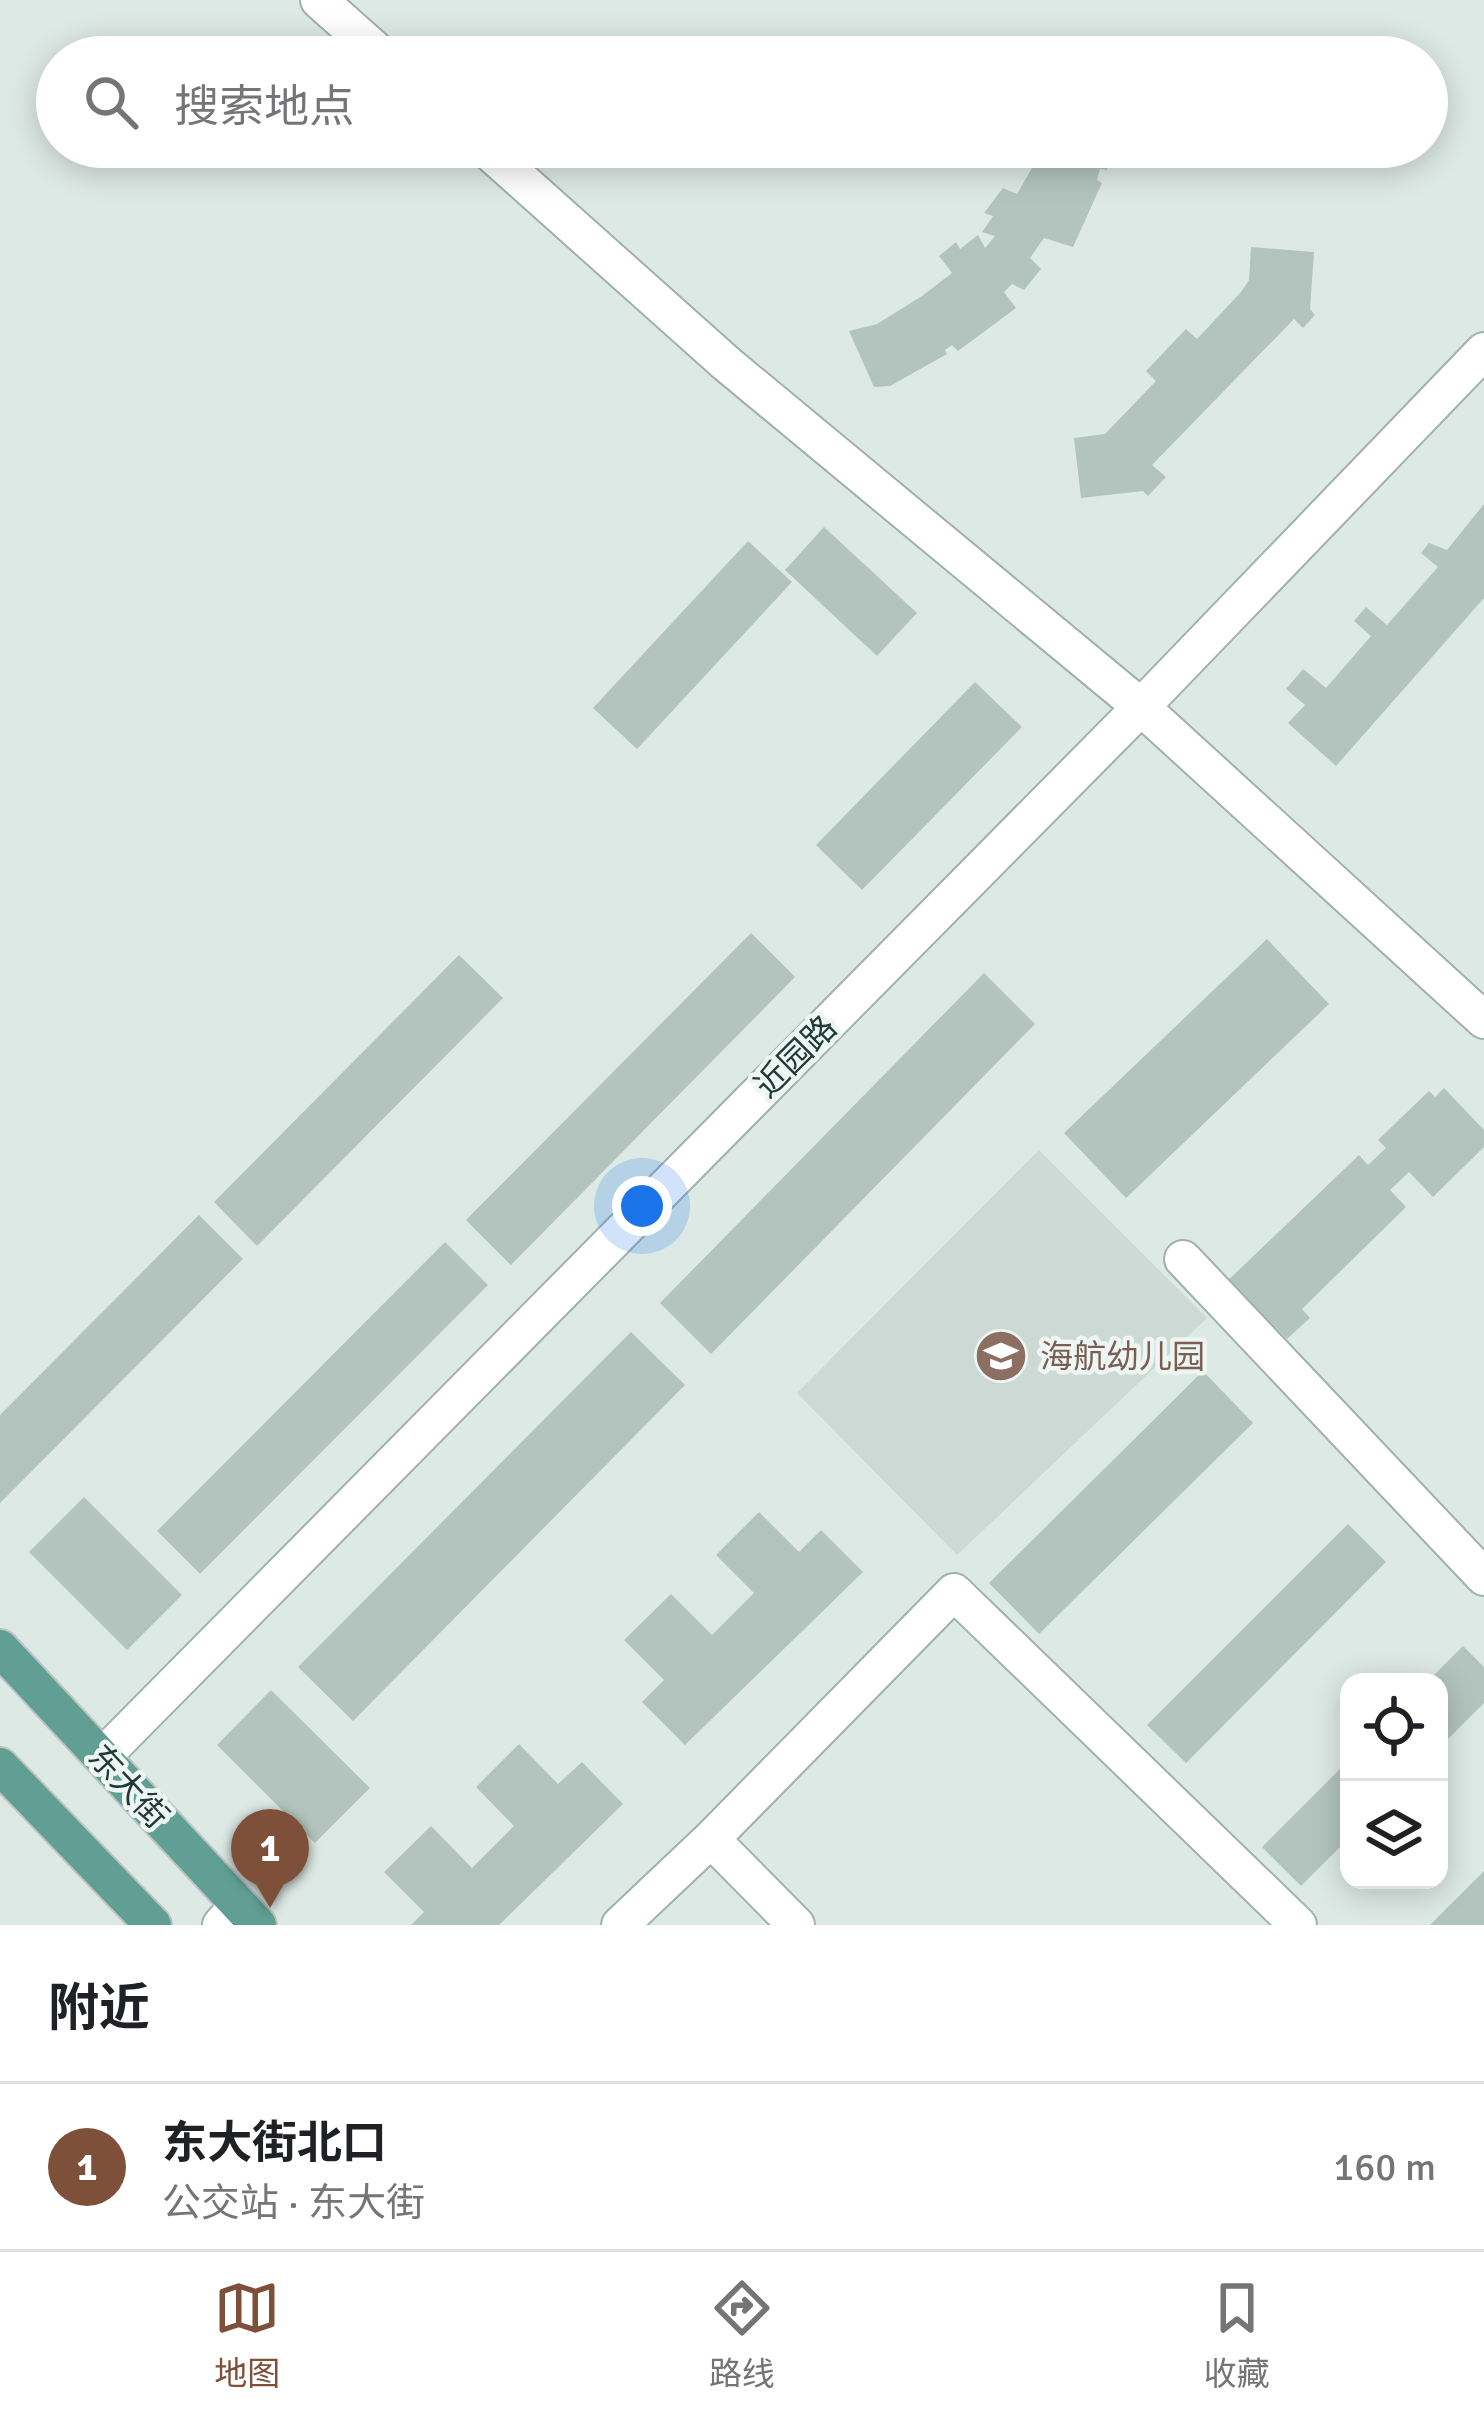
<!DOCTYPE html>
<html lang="zh">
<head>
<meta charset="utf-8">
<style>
	body { margin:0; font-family:Signika,"Noto Sans SC",sans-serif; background:#f2f2f2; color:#202124 }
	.controls { position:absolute; right:36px; bottom:36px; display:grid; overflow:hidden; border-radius:24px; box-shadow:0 6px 30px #0003 }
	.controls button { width:108px; height:108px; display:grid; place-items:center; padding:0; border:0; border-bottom:3px solid #e0e0e0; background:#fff; color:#202124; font:60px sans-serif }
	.you { position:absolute; left:642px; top:1206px; width:42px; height:42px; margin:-30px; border:9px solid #fff; border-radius:50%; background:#1a73e8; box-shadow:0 0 0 18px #1a73e833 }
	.badge { display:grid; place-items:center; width:78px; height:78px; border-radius:50%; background:#7e5039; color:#fff; font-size:39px; font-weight:700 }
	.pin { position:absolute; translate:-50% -99px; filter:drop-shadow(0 3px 6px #0008) }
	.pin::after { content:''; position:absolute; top:63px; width:42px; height:36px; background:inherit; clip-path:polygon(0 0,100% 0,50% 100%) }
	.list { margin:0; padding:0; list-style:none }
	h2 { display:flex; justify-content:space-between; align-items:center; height:156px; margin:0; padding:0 48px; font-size:51px }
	h2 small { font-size:39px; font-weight:400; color:#757577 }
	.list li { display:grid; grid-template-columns:78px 1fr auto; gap:36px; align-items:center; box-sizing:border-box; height:168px; padding:0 48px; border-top:3px solid #e0e0e0 }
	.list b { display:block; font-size:45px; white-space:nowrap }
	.list p { margin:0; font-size:39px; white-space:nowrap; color:#757577 }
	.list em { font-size:39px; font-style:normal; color:#757577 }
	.icon { flex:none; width:66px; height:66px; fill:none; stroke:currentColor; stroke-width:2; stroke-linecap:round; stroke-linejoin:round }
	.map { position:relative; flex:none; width:1484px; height:1925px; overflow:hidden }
	.search { position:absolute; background:#fff; box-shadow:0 6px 30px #0003; left:36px; right:36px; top:36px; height:132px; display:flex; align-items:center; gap:30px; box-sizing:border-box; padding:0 42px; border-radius:66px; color:#757577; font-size:45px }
	.sheet { height:324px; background:#fff }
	nav { display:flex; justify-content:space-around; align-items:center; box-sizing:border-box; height:168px; border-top:3px solid #e0e0e0; background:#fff; font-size:33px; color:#757577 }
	nav a { display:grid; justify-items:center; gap:6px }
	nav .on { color:#7e5039 }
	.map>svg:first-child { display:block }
	.built { fill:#ccd9d4 }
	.building { fill:#b3c4be }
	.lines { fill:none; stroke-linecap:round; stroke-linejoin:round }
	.minor-casing { stroke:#a0b1ac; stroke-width:40 }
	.major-casing { stroke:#bcc4c2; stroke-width:40 }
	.minor { stroke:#fff; stroke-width:36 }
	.major { stroke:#619f95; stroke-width:36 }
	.labels { text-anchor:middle; stroke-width:9; stroke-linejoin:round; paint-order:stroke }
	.street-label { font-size:33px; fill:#1f3934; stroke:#eef6f3 }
	.education-label { font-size:33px; fill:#785e54; stroke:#eef6f3; text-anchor:start }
</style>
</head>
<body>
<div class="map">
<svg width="1484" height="1925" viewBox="0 0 1484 1925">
	<rect width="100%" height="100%" fill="#dde9e5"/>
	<path class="built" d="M1039,1150L1207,1318L957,1555L797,1393Z"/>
	<path class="building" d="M1044,147H1113L1107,170L1100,169L1097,180L1102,183L1073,247L1044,238L1030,258L1041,269L1024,290L1012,284L1004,292L1016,308L958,351L952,345L945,350L947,354L890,386L874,387L849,331L877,324L922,296L952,273L939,256L956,242L960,249L978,235L985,248L995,236L982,232L993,216L984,213L1003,188L1017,194Z
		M1251,247L1314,252L1310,309L1315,315L1303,328L1294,319L1152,465L1166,477L1148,496L1143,491L1081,498L1074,438L1105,434L1156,381L1146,371L1186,329L1197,339L1241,292L1249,280Z
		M1484,504V598L1336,766L1288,723L1305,705L1286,689L1303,669L1326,688L1371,636L1354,621L1366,607L1387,625L1438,567L1421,553L1429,543L1447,550Z
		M824,527L917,613L877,656L785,570Z
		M748,541L792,582L637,749L593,708Z
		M975,682L1022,727L862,890L816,845Z
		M751,933L795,977L511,1265L466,1220Z
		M1267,939L1329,1004L1126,1198L1064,1133Z
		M459,955L503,998L257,1246L214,1202Z
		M984,973L1035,1024L711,1354L660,1303Z
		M1444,1088L1484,1130V1147L1433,1197L1409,1172L1390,1190L1406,1207L1302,1309L1310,1318L1287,1339L1272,1324L1263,1333L1220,1288L1359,1155L1368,1165L1386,1148L1378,1140L1429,1091L1435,1097Z
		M199,1215L243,1259L0,1503V1415Z
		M445,1242L488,1285L200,1574L157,1531Z
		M631,1332L685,1385L353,1721L298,1667Z
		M1203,1371L1253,1423L1039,1634L989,1583Z
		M84,1497L182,1595L127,1650L29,1552Z
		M759,1512L799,1552L821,1530L863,1572L685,1745L642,1702L664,1680L624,1640L671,1594L712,1635L754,1593L716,1555Z
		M1348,1524L1386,1562L1186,1763L1147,1725Z
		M1463,1646L1484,1667V1703L1439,1748V1682H1427Z
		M271,1690L370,1788L315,1843L217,1745Z
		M519,1744L558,1784L582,1762L623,1804L499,1925H411L424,1912L384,1872L431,1826L472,1868L514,1826L476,1787Z
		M1349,1760V1838L1301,1886L1262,1847Z
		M1484,1871V1925H1430Z"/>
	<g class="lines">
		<g class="minor-casing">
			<path id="minor" d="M319,0L383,57
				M484,147L727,364L1141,707L1484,1020
				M1183,1259L1484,1577
				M102,1757L1141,707L1484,351
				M711,1839L796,1925
				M221,1925L239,1905
				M620,1925L711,1839L954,1592L1298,1925"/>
		</g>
		<g class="major-casing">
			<path id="major" d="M0,1648L258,1925
				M0,1766L153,1925"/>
		</g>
		<use href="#minor" class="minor"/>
		<use href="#major" class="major"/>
	</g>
	<defs>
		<g id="school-disc" transform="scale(2.7)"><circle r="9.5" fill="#8d6e63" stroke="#eef6f3"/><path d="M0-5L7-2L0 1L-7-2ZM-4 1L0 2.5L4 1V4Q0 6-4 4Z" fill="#fff"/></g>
	</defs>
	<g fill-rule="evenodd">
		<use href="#school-disc" x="1001" y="1356"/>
	</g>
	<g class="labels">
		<g class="street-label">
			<text transform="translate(795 1056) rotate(-45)" y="12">近园路</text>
			<text transform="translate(129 1786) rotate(47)" y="12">东大街</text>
		</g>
		<g class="education-label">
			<text x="1040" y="1368">海航幼儿园</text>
		</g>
	</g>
</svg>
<div class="controls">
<button><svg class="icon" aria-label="locate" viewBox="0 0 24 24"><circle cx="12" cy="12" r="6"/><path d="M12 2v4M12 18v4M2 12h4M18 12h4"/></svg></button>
<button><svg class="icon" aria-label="layers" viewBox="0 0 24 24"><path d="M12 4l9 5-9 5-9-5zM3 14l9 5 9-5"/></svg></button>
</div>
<div class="you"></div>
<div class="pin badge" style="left:270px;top:1908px">1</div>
<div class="search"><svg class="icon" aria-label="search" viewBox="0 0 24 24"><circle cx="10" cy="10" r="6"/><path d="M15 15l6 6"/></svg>搜索地点</div>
</div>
<section class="sheet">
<h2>附近<small></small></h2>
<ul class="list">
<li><span class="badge">1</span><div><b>东大街北口</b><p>公交站 · 东大街</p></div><em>160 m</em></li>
</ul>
</section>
<nav>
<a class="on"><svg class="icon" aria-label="map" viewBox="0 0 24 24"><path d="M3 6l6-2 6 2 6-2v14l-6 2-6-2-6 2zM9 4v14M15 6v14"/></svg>地图</a>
<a><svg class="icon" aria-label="directions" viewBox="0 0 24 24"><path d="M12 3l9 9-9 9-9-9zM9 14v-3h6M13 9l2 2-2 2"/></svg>路线</a>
<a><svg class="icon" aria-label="saved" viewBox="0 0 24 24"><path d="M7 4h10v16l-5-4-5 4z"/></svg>收藏</a>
</nav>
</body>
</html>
